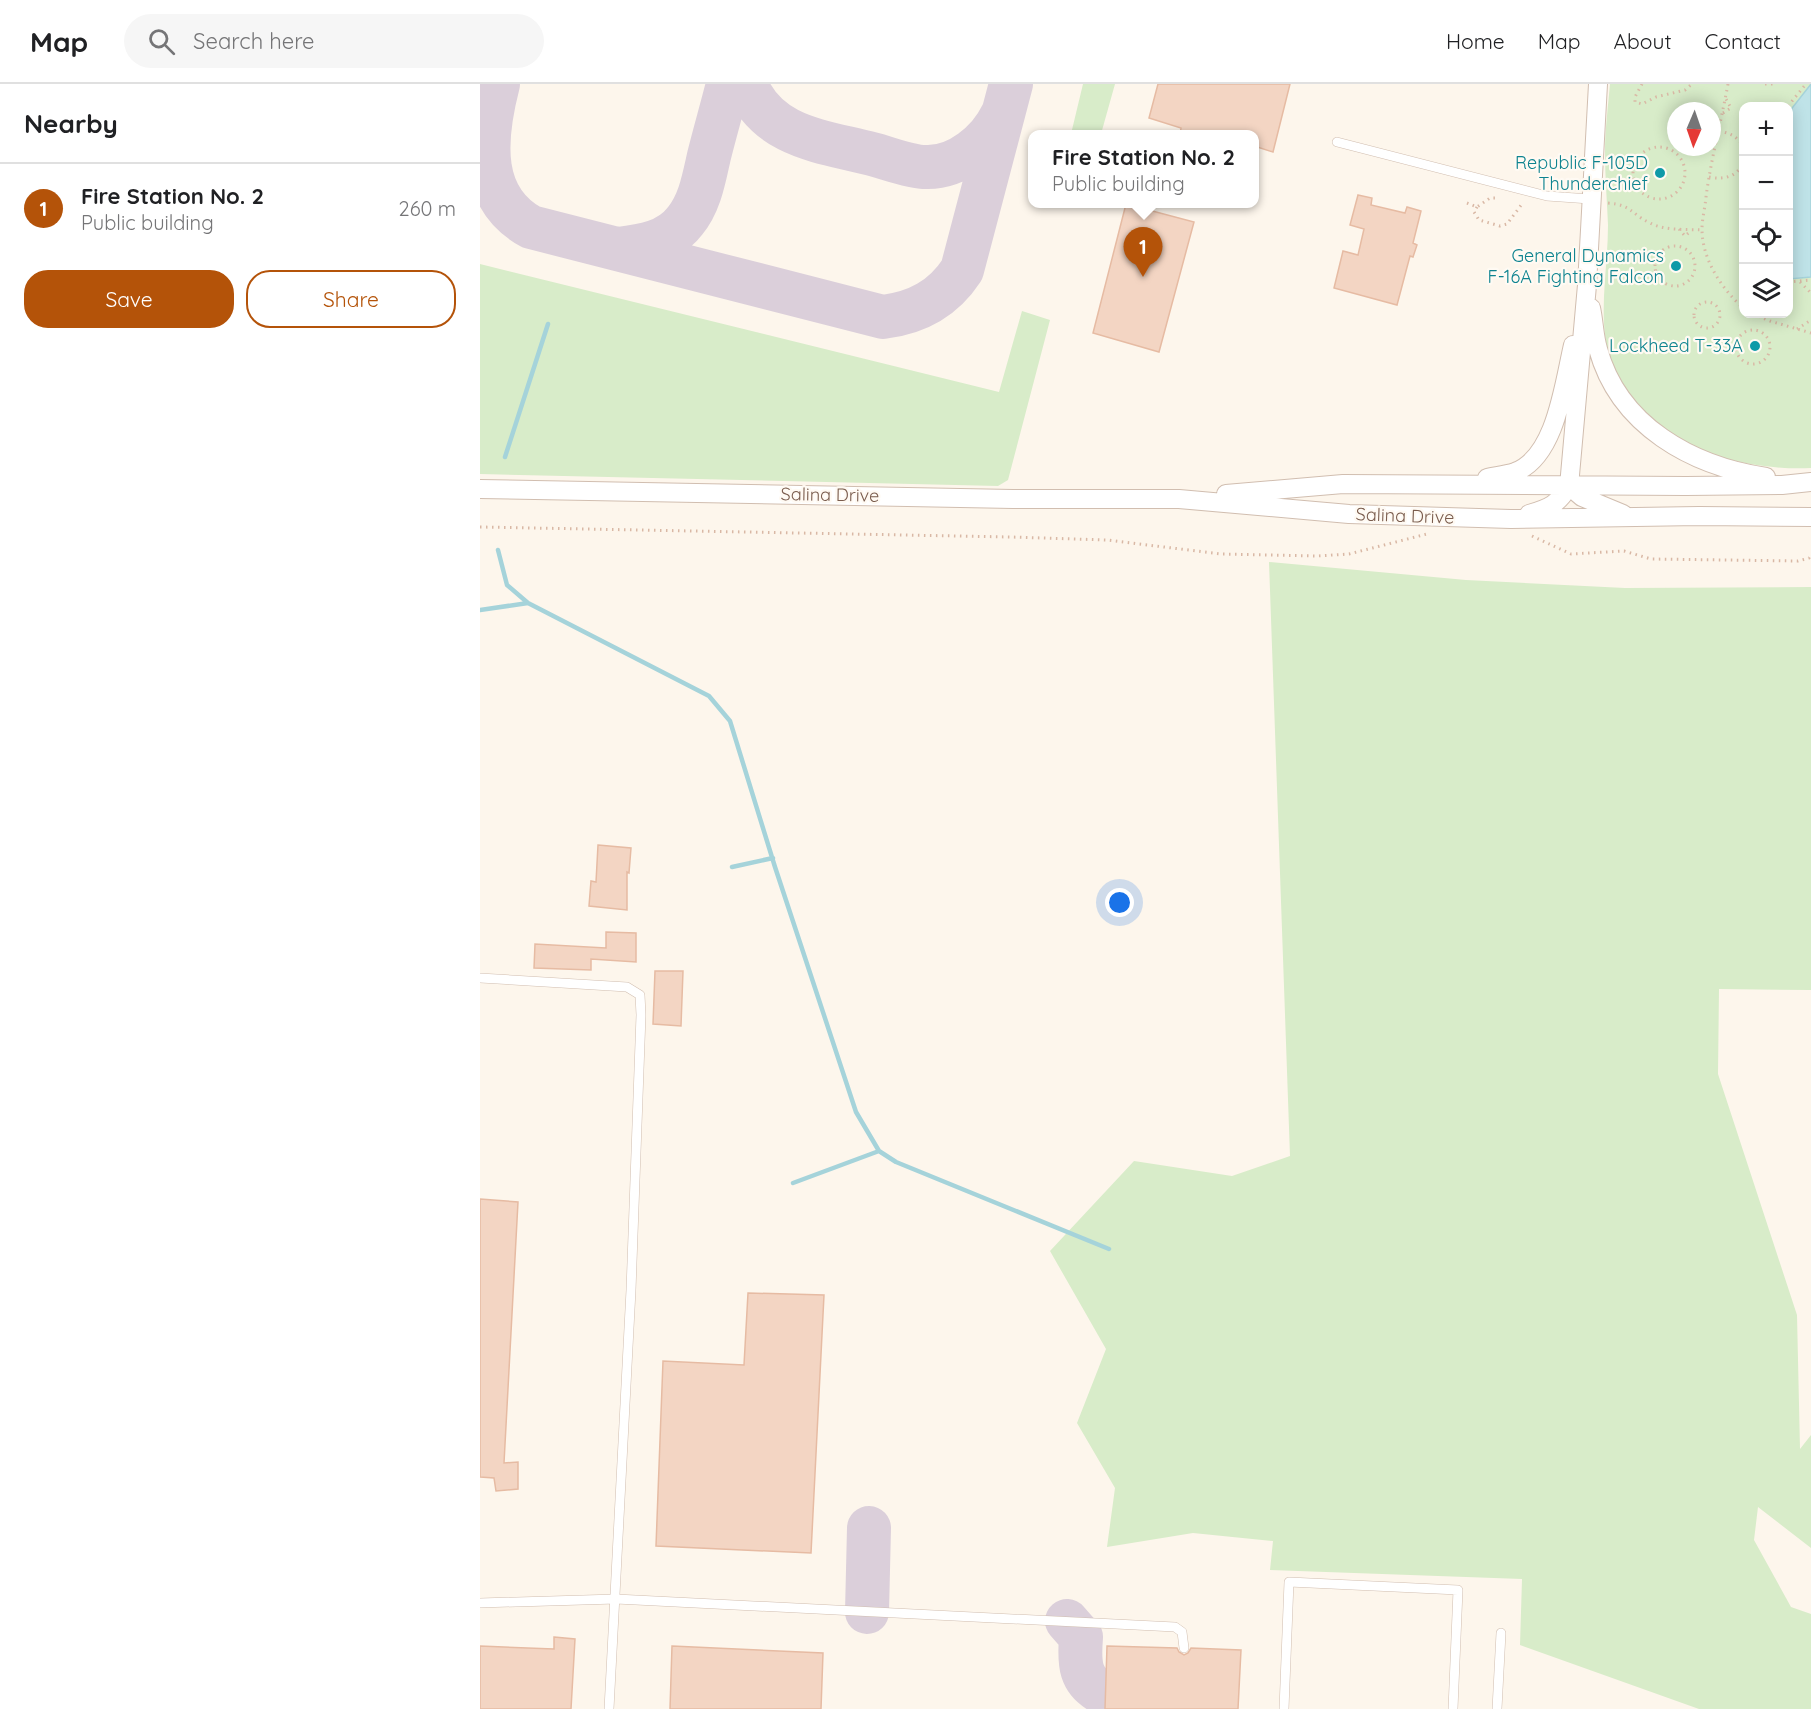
<!DOCTYPE html>
<html lang="en">
<head>
<meta charset="utf-8">
<style>
	body { margin:0; font-family:Quicksand,sans-serif; background:#f6f6f6; color:#202124 }
	.controls { position:absolute; right:18px; top:18px; display:grid; overflow:hidden; border-radius:12px; box-shadow:0 3px 15px #0003 }
	.controls button { width:54px; height:54px; display:grid; place-items:center; padding:0; border:0; border-bottom:2px solid #e0e0e0; background:#fff; color:#202124; font:30px sans-serif }
	.compass { position:absolute; left:1187px; top:18px; width:54px; height:54px; border-radius:50%; background:#fff; box-shadow:0 3px 15px #0003; rotate:182deg }
	.you { position:absolute; left:640px; top:819px; width:21px; height:21px; margin:-15px; border:4px solid #fff; border-radius:50%; background:#1a73e8; box-shadow:0 0 0 9px #1a73e833 }
	.badge { display:grid; place-items:center; width:39px; height:39px; border-radius:50%; background:#b45309; color:#fff; font-size:20px; font-weight:700 }
	.pin { position:absolute; translate:-50% -50px; filter:drop-shadow(0 2px 3px #0008) }
	.pin::after { content:''; position:absolute; top:32px; width:21px; height:18px; background:inherit; clip-path:polygon(0 0,100% 0,50% 100%) }
	.popup { position:absolute; left:548px; top:46px; width:231px; height:78px; box-sizing:border-box; display:grid; place-content:center; border-radius:12px; background:#fff; filter:drop-shadow(0 2px 4px #0005); font-size:20px; white-space:nowrap; color:#757577 }
	.popup b { font-size:22px; color:#202124 }
	.popup::after { content:''; position:absolute; left:50%; top:100%; margin-left:-12px; border:12px solid transparent; border-top-color:#fff }
	.list { margin:0; padding:0; list-style:none }
	h2 { display:flex; justify-content:space-between; align-items:center; height:78px; margin:0; padding:0 24px; font-size:26px }
	h2 small { font-size:20px; font-weight:400; color:#757577 }
	.list li { display:grid; grid-template-columns:39px 1fr auto; gap:18px; align-items:center; box-sizing:border-box; height:90px; padding:0 24px; border-top:2px solid #e0e0e0 }
	.list b { display:block; font-size:22px; white-space:nowrap }
	.list p { margin:0; font-size:20px; white-space:nowrap; color:#757577 }
	.list em { font-size:20px; font-style:normal; color:#757577 }
	.actions { display:flex; gap:12px; padding:18px 24px }
	.actions a { flex:1; padding:14px 0; border:2px solid #b45309; border-radius:24px; text-align:center; font-size:21px; color:#b45309 }
	.actions .main { background:#b45309; color:#fff }
	.icon { flex:none; width:33px; height:33px; fill:none; stroke:currentColor; stroke-width:2; stroke-linecap:round; stroke-linejoin:round }
	.map { position:relative; flex:none; width:1331px; height:1625px; overflow:hidden }
	header { display:flex; align-items:center; gap:36px; box-sizing:border-box; height:84px; padding:0 30px; background:#fff; border-bottom:2px solid #e0e0e0 }
	header strong { font-size:28px }
	nav { display:flex; gap:33px; margin-inline-start:auto; font-size:21px }
	.search { width:420px; height:54px; background:#f6f6f6; display:flex; align-items:center; gap:15px; box-sizing:border-box; padding:0 21px; border-radius:33px; color:#757577; font-size:22px }
	main { display:flex }
	aside { flex:1; background:#fff }
	.map>svg:first-child { display:block }
	.green { fill:#d8ecc9; fill-rule:evenodd }
	.water { fill:#bfe3e8; stroke:#a5d3da; stroke-width:1.5 }
	.lines { fill:none; stroke-linecap:round; stroke-linejoin:round }
	.stream { stroke:#a5d3da; stroke-width:4.5 }
	.taxiway { stroke:#dbcfda; stroke-width:44 }
	.building { fill:#f3d5c3; stroke:#e6bba3; stroke-width:1.5 }
	.lane-casing { stroke:#d1beb0; stroke-width:10 }
	.street-casing { stroke:#d1beb0; stroke-width:20 }
	.path { stroke:#d9b8a5; stroke-width:3; stroke-dasharray:1.5 4.5; stroke-linecap:butt }
	.lane { stroke:#fff; stroke-width:9 }
	.street { stroke:#fff; stroke-width:18 }
	.culture-dot { fill:#0f9aa8; stroke:#fffaf3; stroke-width:2 }
	.labels { text-anchor:middle; stroke-width:4.5; stroke-linejoin:round; paint-order:stroke }
	.culture-label { font-size:18px; fill:#0d838f; stroke:#fffaf3; text-anchor:end }
	.street-label { font-size:18px; fill:#7a5c4d; stroke:#fffaf3 }
</style>
</head>
<body>
<header>
<strong>Map</strong>
<div class="search"><svg class="icon" aria-label="search" viewBox="0 0 24 24"><circle cx="10" cy="10" r="6"/><path d="M15 15l6 6"/></svg>Search here</div>
<nav><a>Home</a><a>Map</a><a>About</a><a>Contact</a></nav>
</header>
<main>
<aside>
<h2>Nearby<small></small></h2>
<ul class="list">
<li><span class="badge">1</span><div><b>Fire Station No. 2</b><p>Public building</p></div><em>260 m</em></li>
</ul>
<div class="actions"><a class="main">Save</a><a>Share</a></div>
</aside>
<div class="map">
<svg width="1331" height="1625" viewBox="0 0 1331 1625">
	<rect width="100%" height="100%" fill="#fdf6ec"/>
	<path class="green" d="M603,0H635L621,50H591Z
		M1130,0H1331V384C1280,387 1207,371 1168,335C1158,325 1150,310 1142,298C1136,288 1129,276 1127,265C1119,224 1128,182 1128,141C1127,117 1125,93 1125,68C1125,46 1128,23 1130,0ZM1264,22H1308V230H1264ZM1196,27H1232V63H1196Z
		M0,180L519,308L542,227L570,236L528,396L518,402L0,390Z
		M789,478L986,496L1145,504L1331,503V906L1239,905L1238,990L1317,1231L1320,1365L1331,1351V1464L1278,1423L1274,1456L1311,1523L1331,1530V1625H1219L1040,1561L1042,1495L790,1486L793,1457L713,1449L627,1463L635,1404L597,1339L626,1265L570,1167L654,1077L752,1092L810,1072Z"/>
	<path class="water" d="M1331,0V193L1309,195V28Z"/>
	<g class="lines">
		<path class="stream" d="M25,373L68,240
			M18,466L27,501L48,519L229,612L250,637L295,783L376,1028L399,1067L416,1078L629,1165
			M0,526L48,519
			M252,783L293,774
			M313,1099L399,1067"/>
		<path class="taxiway" d="M18,0C3,58 0,115 51,143L403,233C437,229 463,215 482,186L531,0
			M266,0C288,54 343,57 392,70C408,74 430,83 446,83C478,84 509,58 522,31
			M138,165C163,162 189,158 205,137C220,119 224,94 229,72C235,48 242,24 248,0
			M387,1528L389,1444
			M587,1537L601,1553C599,1579 599,1598 625,1610"/>
	</g>
	<path class="building" d="M678,0H810L793,68L774,62V51H700L701,44L669,34Z
		M878,111L892,114L891,121L925,129L927,123L941,127L933,159L937,161L933,173L930,172L917,221L854,204L863,167L878,171L884,145L870,141Z
		M646,120L714,138L679,268L613,249Z
		M118,761L151,764L149,789L147,788V826L109,822L111,797L116,798Z
		M126,848L156,849V878L111,875V886L54,884L55,860L126,864Z
		M175,887H203L201,942L173,940Z
		M0,1115L38,1118L24,1379L38,1378V1405L16,1407L14,1394L0,1393Z
		M268,1209L344,1211L331,1469L176,1462L183,1277L264,1281Z
		M74,1553L95,1555L91,1625H0V1562L74,1565Z
		M192,1562L343,1569L341,1625H190Z
		M627,1562L697,1564L699,1568L704,1571L708,1569L711,1564L761,1566L758,1625H625Z"/>
	<g class="lines">
		<g class="lane-casing">
			<path id="lane" d="M857,58L1067,112L1110,115
				M0,894L147,903L160,911L161,931L151,1206L129,1625
				M0,1519L136,1515L695,1543L702,1548L704,1564
				M804,1625L809,1498L978,1506L973,1625
				M1017,1625L1021,1549"/>
		</g>
		<g class="street-casing">
			<path id="street" d="M1111,224C1114,237 1114,252 1118,265C1139,342 1212,382 1286,393
				M1007,394C1016,392 1026,391 1035,388C1076,373 1084,299 1093,261
				M1089,402L1102,413L1143,430
				M0,405L533,415H699L869,430L1031,435L1219,432L1331,433
				M746,410L863,400L1206,402L1302,401L1331,398
				M1049,430C1070,424 1078,420 1089,402L1107,201L1118,0"/>
		</g>
		<path class="path" d="M1162,0L1155,13V18L1162,20L1176,13L1205,6L1212,0
			M1248,0C1241,38 1231,75 1226,113C1225,124 1222,135 1222,145C1222,176 1242,205 1264,225
			M1285,0H1296
			M1308,22L1326,0
			M1243,29L1251,24L1246,15
			M1239,47C1250,49 1259,53 1264,65
			M1153 89a26 26 0 1 1 52 0a26 26 0 1 1-52 0Z
			M1229,93C1244,96 1257,93 1264,78
			M987,119L997,123L1010,114H1018
			M1128,119C1152,121 1151,130 1170,139C1185,147 1206,145 1222,146
			M997,123L994,128L999,136L1020,142L1027,140L1042,120
			M1199,145L1205,152L1211,147
			M1175 182a20 20 0 1 1 40 0a20 20 0 1 1-40 0Z
			M1308,198L1331,196
			M1320,198L1331,209
			M1214 231a13 13 0 1 1 26 0a13 13 0 1 1-26 0Z
			M1273,230L1290,237L1331,249
			M1317,245L1331,236
			M1256 263a17 17 0 1 1 34 0a17 17 0 1 1-34 0Z
			M0,443L530,453L627,456L741,470L837,472L869,470L947,450
			M1052,452L1091,470L1144,467L1171,475L1318,477L1329,474L1331,471"/>
		<use href="#lane" class="lane"/>
		<use href="#street" class="street"/>
	</g>
	<g class="culture-dot">
		<circle cx="1180" cy="89" r="6"/>
		<circle cx="1196" cy="182" r="6"/>
		<circle cx="1275" cy="262" r="6"/>
	</g>
	<g class="labels">
		<g class="culture-label">
			<text x="1168" y="85">Republic F-105D<tspan x="1168" dy="21">Thunderchief</tspan></text>
			<text x="1184" y="178">General Dynamics<tspan x="1184" dy="21">F-16A Fighting Falcon</tspan></text>
			<text x="1263" y="268">Lockheed T-33A</text>
		</g>
		<g class="street-label">
			<text transform="translate(350 411) rotate(1)" y="6">Salina Drive</text>
			<text transform="translate(925 432) rotate(2)" y="6">Salina Drive</text>
		</g>
	</g>
</svg>
<div class="controls">
<button>+</button>
<button>−</button>
<button><svg class="icon" aria-label="locate" viewBox="0 0 24 24"><circle cx="12" cy="12" r="6"/><path d="M12 2v4M12 18v4M2 12h4M18 12h4"/></svg></button>
<button><svg class="icon" aria-label="layers" viewBox="0 0 24 24"><path d="M12 4l9 5-9 5-9-5zM3 14l9 5 9-5"/></svg></button>
</div>
<svg class="compass" viewBox="-18 -18 36 36"><path d="M0-13l5 13h-10z" fill="#e53935"/><path d="M0 13l5-13h-10z" fill="#757577"/></svg>
<div class="you"></div>
<div class="pin badge" style="left:663px;top:193px">1</div>
<div class="popup"><b>Fire Station No. 2</b>Public building</div>
</div>
</main>
</body>
</html>
